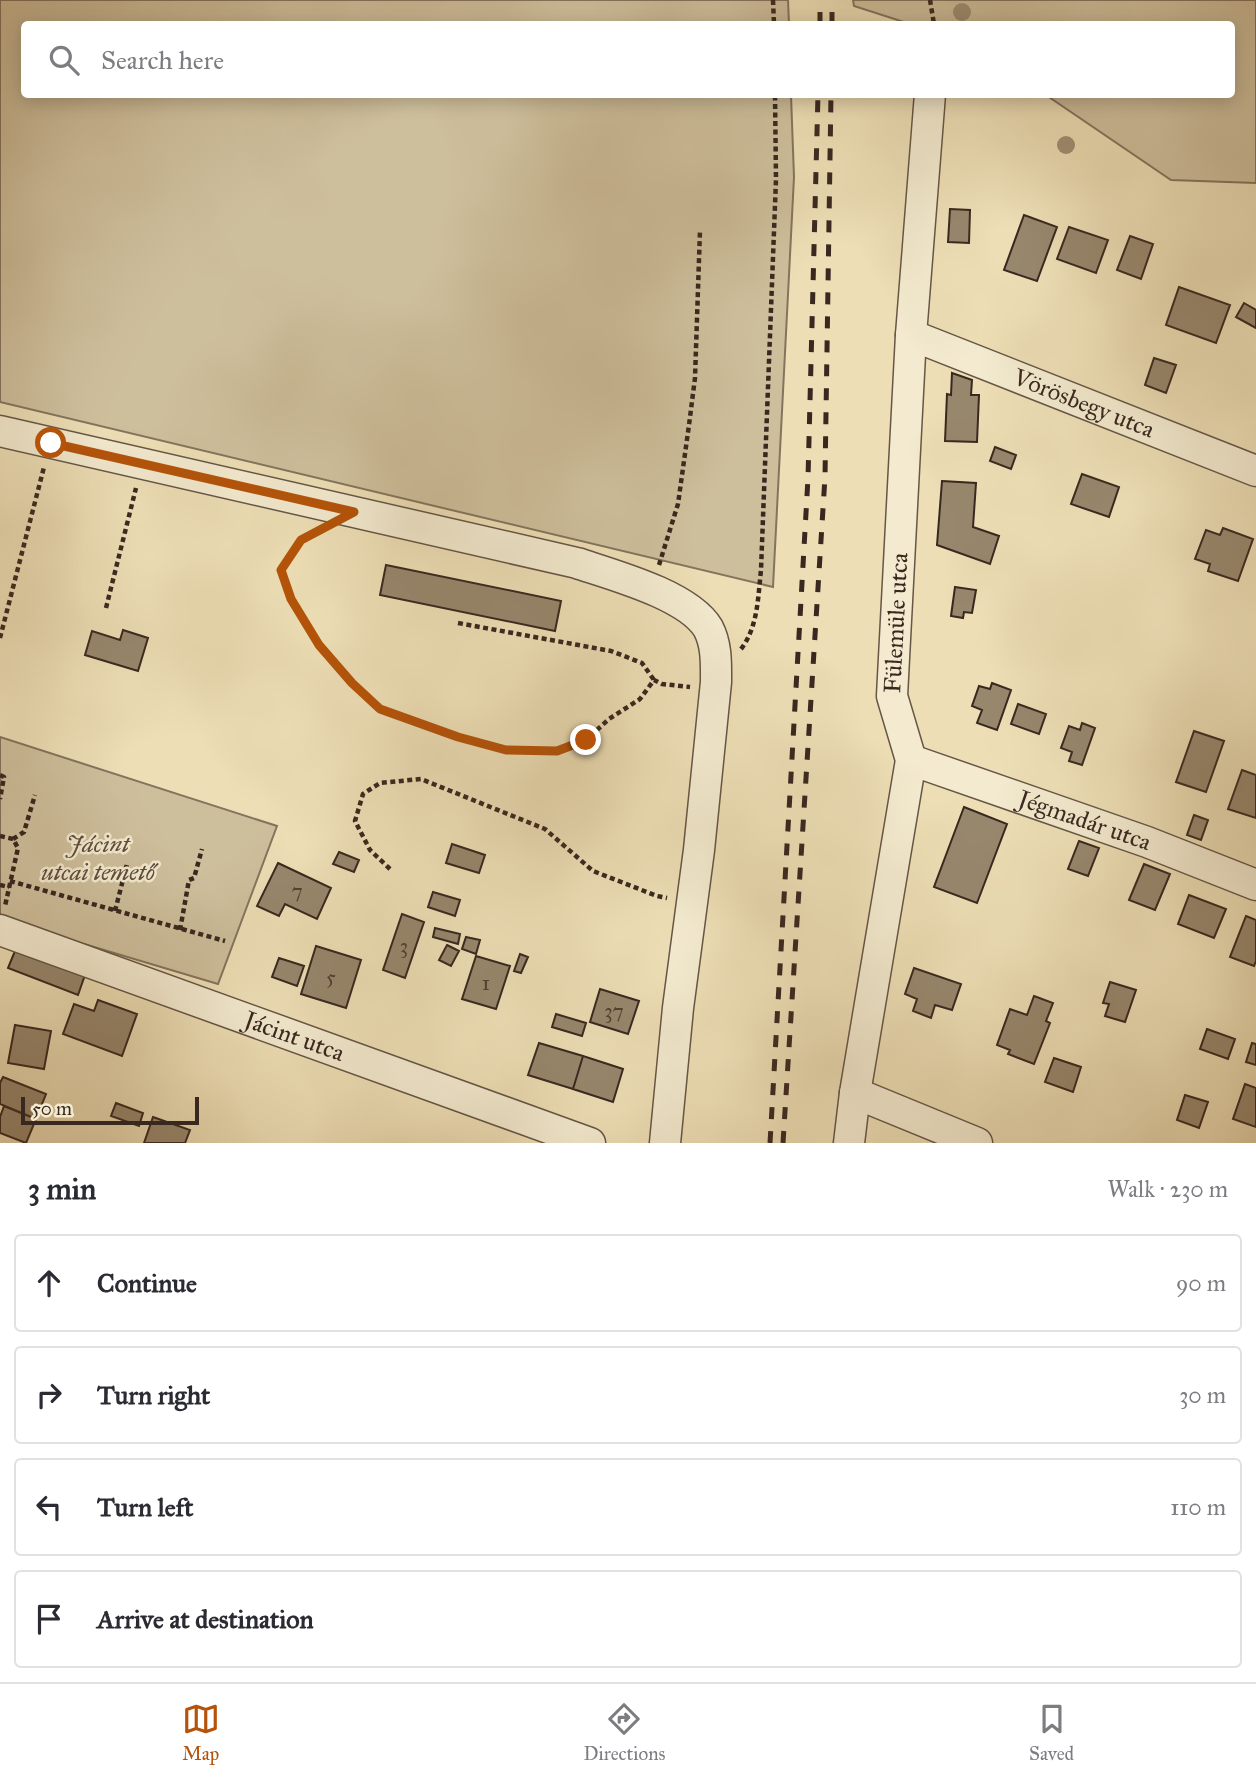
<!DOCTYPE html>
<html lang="en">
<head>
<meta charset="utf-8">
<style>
	body { margin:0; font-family:"IM FELL Great Primer",serif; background:#f7f7f7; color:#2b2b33 }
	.scale { position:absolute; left:21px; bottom:18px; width:178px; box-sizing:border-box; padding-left:7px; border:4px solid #392820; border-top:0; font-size:19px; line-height:24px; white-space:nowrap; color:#392820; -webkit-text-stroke:5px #f3eacf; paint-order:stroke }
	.stop { position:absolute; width:21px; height:21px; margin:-16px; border:5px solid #b45309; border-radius:50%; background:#fff }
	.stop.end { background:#b45309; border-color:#fff; box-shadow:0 2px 7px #0008 }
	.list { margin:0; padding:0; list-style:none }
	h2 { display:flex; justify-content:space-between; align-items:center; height:91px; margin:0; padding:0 28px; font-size:30px }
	h2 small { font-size:23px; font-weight:400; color:#7c7c81 }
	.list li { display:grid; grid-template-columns:46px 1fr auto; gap:21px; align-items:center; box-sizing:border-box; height:98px; margin:0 14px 14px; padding:0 14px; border:2px solid #e1e1e2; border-radius:7px }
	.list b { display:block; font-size:26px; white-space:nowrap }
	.list em { font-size:23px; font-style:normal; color:#7c7c81 }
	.icon { flex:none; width:38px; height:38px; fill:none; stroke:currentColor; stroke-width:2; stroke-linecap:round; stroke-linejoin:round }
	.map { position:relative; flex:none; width:1256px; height:1143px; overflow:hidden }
	.search { position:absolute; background:#fff; box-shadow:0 4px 18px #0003; left:21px; right:21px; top:21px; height:77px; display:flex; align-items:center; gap:18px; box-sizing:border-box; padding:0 24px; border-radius:7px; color:#7c7c81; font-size:26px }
	.sheet { height:539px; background:#fff }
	nav { display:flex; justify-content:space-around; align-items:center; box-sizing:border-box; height:98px; border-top:2px solid #e1e1e2; background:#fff; font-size:19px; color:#7c7c81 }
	nav a { display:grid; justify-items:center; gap:4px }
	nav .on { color:#b45309 }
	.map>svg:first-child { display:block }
	.green { fill:#cebf9c; stroke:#84745e; stroke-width:2 }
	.building { fill:#97876d; stroke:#392820; stroke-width:2 }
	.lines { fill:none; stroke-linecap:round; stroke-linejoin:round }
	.minor-casing { stroke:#665645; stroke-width:33 }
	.path { stroke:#392820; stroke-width:4.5; stroke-dasharray:5 3.5; stroke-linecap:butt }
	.minor { stroke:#f3eacf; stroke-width:30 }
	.rail { stroke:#392820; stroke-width:5; stroke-dasharray:12 12; stroke-linecap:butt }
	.tree { fill:#9e8f74 }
	.route { stroke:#b45309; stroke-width:9 }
	.labels { text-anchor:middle; stroke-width:5; stroke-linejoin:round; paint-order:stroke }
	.number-label { font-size:21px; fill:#504033 }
	.street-label { font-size:24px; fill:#392820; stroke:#f3eacf }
	.park-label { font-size:24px; font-style:italic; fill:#5e4e3f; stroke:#f3eacf }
</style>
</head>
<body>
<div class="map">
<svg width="1256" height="1143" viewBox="0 0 1256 1143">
	<rect width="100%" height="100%" fill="#eddeb5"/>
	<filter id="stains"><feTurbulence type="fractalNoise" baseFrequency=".00286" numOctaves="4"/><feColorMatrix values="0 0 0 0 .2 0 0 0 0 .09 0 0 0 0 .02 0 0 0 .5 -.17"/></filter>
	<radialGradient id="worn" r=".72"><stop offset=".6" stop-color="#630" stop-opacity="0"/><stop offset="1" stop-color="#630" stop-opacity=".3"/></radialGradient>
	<path class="green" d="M0,0H788L789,24H24V94L791,95L794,177L773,587L0,402Z
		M853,0H1256V183L1171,180L1046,95L1232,94V24H910L854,6Z
		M0,737L277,826L218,984L0,919Z"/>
	<path class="building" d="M950,209L970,210L969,243L948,242Z
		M1024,215L1057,227L1037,281L1004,270Z
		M1069,227L1108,240L1096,273L1057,259Z
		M1130,236L1153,244L1141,279L1117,270Z
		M1179,287L1230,305L1216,343L1166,325Z
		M1244,303L1256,310V328L1236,317Z
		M1154,358L1176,365L1166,393L1145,385Z
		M952,373L972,380L971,395H979L977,442L945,441L947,394L951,395Z
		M995,447L1016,455L1011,469L990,461Z
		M1082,474L1119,487L1109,517L1071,504Z
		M942,481L976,483L973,527L999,536L990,564L937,545Z
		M1223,528L1253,539L1238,581L1208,571L1210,564L1195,559L1206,530L1220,535Z
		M386,565L561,601L555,631L380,595Z
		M955,587L976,590L972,613L964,612L963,618L951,616Z
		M123,630L148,638L138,671L85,655L92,631L120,640Z
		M992,683L1011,690L997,730L977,723L982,710L972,706L979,686L990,689Z
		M1018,704L1046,714L1039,734L1011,724Z
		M1082,723L1095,728L1082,765L1069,761L1072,752L1061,748L1069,726L1080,730Z
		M1194,731L1224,741L1206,792L1176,782Z
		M1242,770L1256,775V818L1228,809Z
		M964,807L1007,824L977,903L934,887Z
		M1194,815L1208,820L1201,840L1187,835Z
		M1079,841L1099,848L1088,876L1068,869Z
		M452,844L485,855L479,873L446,863Z
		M339,852L359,860L354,872L333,864Z
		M278,863L331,888L317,919L285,904L279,916L257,906Z
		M1144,864L1170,874L1155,910L1129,900Z
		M433,892L460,900L455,916L428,907Z
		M1189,895L1226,909L1214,938L1178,924Z
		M402,914L424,922L405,978L383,970Z
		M1246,916L1256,920V961L1254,966L1230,957Z
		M435,928L460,934L458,944L433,937Z
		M466,937L480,940L476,954L462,949Z
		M447,945L459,951L451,966L439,960Z
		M17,946L86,972L78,995L8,968Z
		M316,946L361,960L346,1008L301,994Z
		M520,954L528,957L521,973L514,971Z
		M476,956L510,966L496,1009L462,999Z
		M279,958L304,966L297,986L272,977Z
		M914,968L961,984L952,1010L935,1005L931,1018L913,1011L917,999L905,994Z
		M1110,982L1136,990L1125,1022L1105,1016L1109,1004L1103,1003Z
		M600,989L639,1001L628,1034L590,1022Z
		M1034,996L1053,1003L1046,1021L1050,1023L1034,1064L1008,1054L1010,1050L997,1045L1010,1009L1027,1015Z
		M98,1000L137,1014L122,1056L63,1034L74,1004L94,1011Z
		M556,1014L586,1023L582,1036L552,1027Z
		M15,1025L51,1031L44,1069L8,1063Z
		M1207,1029L1235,1039L1228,1059L1200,1049Z
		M539,1043L583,1056L573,1089L528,1075Z
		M1252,1043L1256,1044V1065L1246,1062Z
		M583,1056L623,1069L613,1102L573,1089Z
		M1054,1058L1081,1067L1073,1092L1045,1082Z
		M3,1077L46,1094L36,1119L0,1104V1083Z
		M1245,1084L1256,1088V1127L1233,1119Z
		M1185,1095L1208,1102L1199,1128L1177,1120Z
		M116,1103L143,1113L139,1126L111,1116Z
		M4,1106L36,1119L26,1143L0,1133V1117Z
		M153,1117L190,1130L185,1143H144Z"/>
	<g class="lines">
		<g class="minor-casing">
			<g id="minor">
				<path id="s1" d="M911,335L1256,471"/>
				<path d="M0,431L577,563C613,575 688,595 708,628C717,645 716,664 716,682L699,850L678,1008L665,1143"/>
				<path id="s2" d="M911,760L1147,842L1256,885"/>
				<path id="s3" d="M0,930L590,1143"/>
				<path d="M855,1093L977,1143"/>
				<path id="s4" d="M849,1143L855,1093L911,760L892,696L911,335L930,94"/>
			</g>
		</g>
		<path class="path" d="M773,0L774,24
			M930,0L934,24
			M319,530L301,540L281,570L291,599L319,645L352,683L380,709L458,737L506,750L557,751L586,740L609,719L640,699L654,680L662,684L690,687
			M659,565L678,504L689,425L695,378L700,230
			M106,608L136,488
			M458,623L611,651L642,663L654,680
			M0,638L44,467
			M741,649C758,627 758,597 761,570L776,179L775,94
			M0,775L4,777L0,799
			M0,836L13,839L18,848L5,906
			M13,839L24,832L35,795
			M390,869L370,850L355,821L363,794L380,783L421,779L545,829L593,871L657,896L667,898
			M10,881L225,941
			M0,885L9,887
			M115,911L127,864
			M180,930L189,880L194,878L202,849"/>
		<use href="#minor" class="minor"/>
		<path class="rail" d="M820,24V0
			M832,24V0
			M770,1143L808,478L818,94
			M783,1143L825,477L831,94"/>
	</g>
	<g class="tree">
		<circle cx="962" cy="12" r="9"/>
		<circle cx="1066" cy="145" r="9"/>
	</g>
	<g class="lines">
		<path class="route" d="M51,443L354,512L301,540L281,570L291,599L319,645L352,683L380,709L458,737L506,750L557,751L586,740"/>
	</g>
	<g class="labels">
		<g class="number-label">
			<text x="297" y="898">7</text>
			<text x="404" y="953">3</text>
			<text x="331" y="984">5</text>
			<text x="486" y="990">1</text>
			<text x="614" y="1018">37</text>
		</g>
		<g class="street-label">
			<text dy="8" stroke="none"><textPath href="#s1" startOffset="186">Vörösbegy utca</textPath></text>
			<text dy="8" stroke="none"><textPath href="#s4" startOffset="528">Fülemüle utca</textPath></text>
			<text dy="8" stroke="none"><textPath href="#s2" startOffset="184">Jégmadár utca</textPath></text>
			<text dy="8" stroke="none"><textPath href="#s3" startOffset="313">Jácint utca</textPath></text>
		</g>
		<g class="park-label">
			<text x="98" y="852">Jácint<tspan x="98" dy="28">utcai temető</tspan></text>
		</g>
	</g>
	<rect width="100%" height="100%" filter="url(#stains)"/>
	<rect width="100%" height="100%" fill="url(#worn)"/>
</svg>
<div class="scale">50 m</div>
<div class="stop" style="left:51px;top:443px"></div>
<div class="stop end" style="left:586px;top:740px"></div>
<div class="search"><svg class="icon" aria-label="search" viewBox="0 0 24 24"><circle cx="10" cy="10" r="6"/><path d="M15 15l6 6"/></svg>Search here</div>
</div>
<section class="sheet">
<h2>3 min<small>Walk · 230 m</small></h2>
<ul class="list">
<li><svg class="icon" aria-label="ahead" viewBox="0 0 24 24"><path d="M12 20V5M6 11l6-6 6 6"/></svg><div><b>Continue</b></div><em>90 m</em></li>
<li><svg class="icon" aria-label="right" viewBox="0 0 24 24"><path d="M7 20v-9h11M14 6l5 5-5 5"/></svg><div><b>Turn right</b></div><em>30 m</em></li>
<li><svg class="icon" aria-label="left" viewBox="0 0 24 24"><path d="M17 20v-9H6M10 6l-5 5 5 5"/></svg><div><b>Turn left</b></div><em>110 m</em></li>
<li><svg class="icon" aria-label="arrive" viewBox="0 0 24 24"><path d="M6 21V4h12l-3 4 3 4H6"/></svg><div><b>Arrive at destination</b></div></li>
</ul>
</section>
<nav>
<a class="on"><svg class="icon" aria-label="map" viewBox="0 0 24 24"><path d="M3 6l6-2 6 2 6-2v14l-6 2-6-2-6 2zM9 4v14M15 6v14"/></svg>Map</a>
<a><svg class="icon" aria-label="directions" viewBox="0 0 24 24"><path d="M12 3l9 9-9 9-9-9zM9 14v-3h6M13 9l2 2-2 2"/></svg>Directions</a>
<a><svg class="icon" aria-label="saved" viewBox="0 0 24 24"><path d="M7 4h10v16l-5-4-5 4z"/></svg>Saved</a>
</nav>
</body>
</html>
